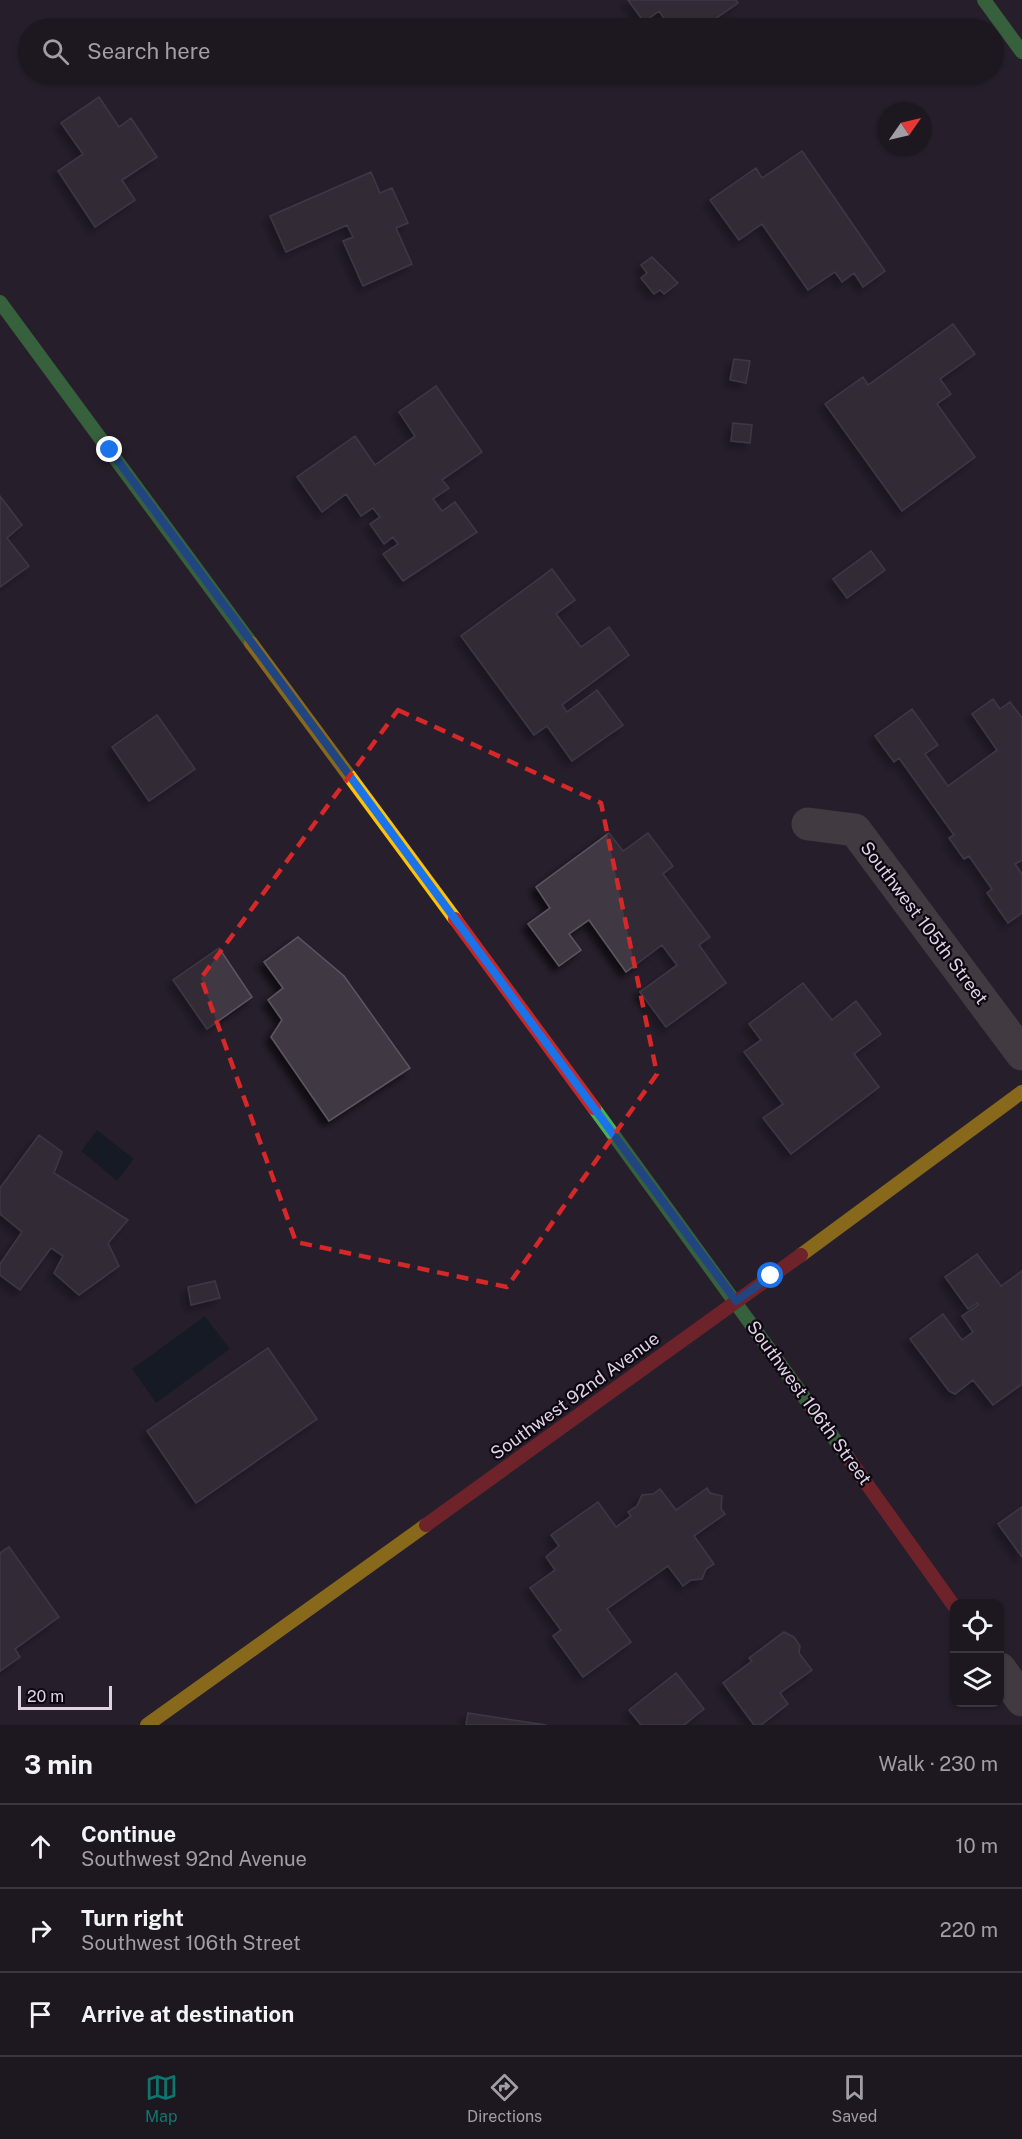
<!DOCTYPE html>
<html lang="en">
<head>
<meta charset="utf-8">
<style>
	body { margin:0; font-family:"Public Sans",sans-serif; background:#2a242d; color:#f1f3f6 }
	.controls { position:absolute; right:18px; bottom:18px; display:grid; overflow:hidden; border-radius:12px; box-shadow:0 2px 4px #0004 }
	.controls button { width:54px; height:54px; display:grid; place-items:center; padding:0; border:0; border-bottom:2px solid #3b363e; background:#1d1720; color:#f1f3f6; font:30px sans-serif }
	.compass { position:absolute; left:878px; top:102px; width:54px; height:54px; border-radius:50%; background:#1d1720; box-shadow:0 2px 4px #0004; rotate:56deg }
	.scale { position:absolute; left:18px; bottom:15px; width:94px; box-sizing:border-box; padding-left:6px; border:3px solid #ddd3e3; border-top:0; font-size:16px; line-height:21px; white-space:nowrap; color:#ddd3e3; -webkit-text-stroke:4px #0e0711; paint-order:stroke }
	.stop { position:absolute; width:18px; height:18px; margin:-14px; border:4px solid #1a73e8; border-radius:50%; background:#fff }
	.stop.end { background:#1a73e8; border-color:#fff; box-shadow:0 2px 6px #0008 }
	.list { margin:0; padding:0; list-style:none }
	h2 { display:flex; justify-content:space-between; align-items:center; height:78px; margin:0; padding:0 24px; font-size:26px }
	h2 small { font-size:20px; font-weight:400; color:#a09fa5 }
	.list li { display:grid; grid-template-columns:39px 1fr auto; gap:18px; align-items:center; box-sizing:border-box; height:84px; padding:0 24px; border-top:2px solid #3b363e }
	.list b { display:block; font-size:22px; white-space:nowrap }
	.list p { margin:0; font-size:20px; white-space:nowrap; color:#a09fa5 }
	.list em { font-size:20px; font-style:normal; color:#a09fa5 }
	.icon { flex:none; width:33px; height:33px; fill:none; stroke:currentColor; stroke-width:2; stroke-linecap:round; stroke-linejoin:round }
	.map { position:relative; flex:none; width:1022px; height:1725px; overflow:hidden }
	.search { position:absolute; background:#1d1720; box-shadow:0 2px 4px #0004; left:18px; right:18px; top:18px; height:66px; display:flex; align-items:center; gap:15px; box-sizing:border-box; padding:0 21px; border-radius:33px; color:#a09fa5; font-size:22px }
	.sheet { height:330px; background:#1d1720 }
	nav { display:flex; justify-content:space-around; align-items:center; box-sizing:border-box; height:84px; border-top:2px solid #3b363e; background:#1d1720; font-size:16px; color:#a09fa5 }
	nav a { display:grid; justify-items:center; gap:3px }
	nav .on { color:#0f766e }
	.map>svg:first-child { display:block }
	.water { fill:#04161c }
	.building { fill:#403943; stroke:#5d5661; stroke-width:1.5; filter:url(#shadow) }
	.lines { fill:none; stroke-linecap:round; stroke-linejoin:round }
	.street { stroke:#635d5c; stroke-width:33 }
	.fast { stroke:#4caf50; stroke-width:14 }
	.slow { stroke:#ffc107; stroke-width:14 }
	.jam { stroke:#c62828; stroke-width:14 }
	.route { stroke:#1a73e8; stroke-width:8 }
	.marked { fill:none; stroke:#d62828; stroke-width:4.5; stroke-dasharray:12 8; stroke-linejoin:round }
	.labels { text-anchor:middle; stroke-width:4.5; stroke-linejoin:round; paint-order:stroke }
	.street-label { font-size:18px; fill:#ddd3e3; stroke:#0e0711 }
</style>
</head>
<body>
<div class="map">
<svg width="1022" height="1725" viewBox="0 0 1022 1725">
	<defs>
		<filter id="shadow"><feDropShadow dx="-5.5" dy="5.5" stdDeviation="3" flood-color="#0009"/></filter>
	</defs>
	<rect width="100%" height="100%" fill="#271f2b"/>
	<path class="water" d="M97,1130L134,1159L117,1181L81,1151Z
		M205,1316L230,1349L156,1403L132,1369Z"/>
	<path class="building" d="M628,0H736L738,3L712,21L717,28H671L659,11L644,22Z
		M99,97L119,127L131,118L157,157L122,180L135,200L95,227L58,171L83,154L61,123Z
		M802,151L885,271L863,287L854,273L842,282L835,272L808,290L762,224L739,240L710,200L756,168L762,178Z
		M371,172L380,193L392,188L408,223L396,228L412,264L363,286L343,241L353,237L347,225L286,252L270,216Z
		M652,257L678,283L664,294L660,290L654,294L641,278L647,273L641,265Z
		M953,324L975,354L940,379L951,394L937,404L975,457L902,511L825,404L863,377L868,385Z
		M734,359L750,361L746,383L730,380Z
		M436,386L482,452L442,480L449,488L433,499L442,511L455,502L477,532L403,581L383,554L398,544L393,537L384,544L370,524L380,517L373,508L361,516L346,494L322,512L297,477L355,436L375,465L415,436L399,412Z
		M733,423L752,425L750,443L731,441Z
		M0,496L22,525L7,538L29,566L0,587Z
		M871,551L885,570L847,598L833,579Z
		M552,569L575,600L556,614L581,647L609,627L629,655L562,705L567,712L597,690L623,725L572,761L547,726L534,735L461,636Z
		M993,699L1000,709L1010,702L1022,718V860L1015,864L1022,874V913L1008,923L987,893L992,889L969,856L964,859L949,838L954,835L899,758L894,762L875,736L912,709L938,745L925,754L948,786L997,750L972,714Z
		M157,715L195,769L149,801L112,747Z
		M609,833L623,851L648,833L673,866L663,874L710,937L699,945L726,983L666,1027L640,992L677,965L662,945L626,972L589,920L569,934L581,950L559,966L528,924L550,908L536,887Z
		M298,937L344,976L410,1068L329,1121L271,1037L282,1020L268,1000L283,988L264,962Z
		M219,948L252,997L207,1029L173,980Z
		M803,983L832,1020L856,1001L881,1034L854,1054L879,1087L791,1154L763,1118L783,1104L744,1052L761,1040L749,1024Z
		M39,1135L62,1152L54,1173L128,1220L108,1243L119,1266L79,1295L54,1273L63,1256L51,1248L20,1290L0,1275V1264L22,1232L0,1214V1188Z
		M977,1254L1001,1286L1022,1271V1384L993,1405L973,1380L955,1394L949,1391L910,1339L943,1314L962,1340L973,1332L962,1316L978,1305L977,1303L968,1309L945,1277Z
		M215,1281L220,1298L191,1305L188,1287Z
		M268,1348L317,1419L196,1503L147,1431Z
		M707,1488L710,1493L722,1496L721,1509L725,1514L694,1536L714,1564L706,1569L702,1579L691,1580L683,1586L668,1566L607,1609L631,1642L583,1677L553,1636L561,1630L530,1588L555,1570L546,1557L559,1546L551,1535L598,1502L616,1527L631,1516L628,1512L637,1506L642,1495L653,1494L660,1489L676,1510Z
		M1022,1507V1557L998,1524Z
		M9,1547L59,1617L15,1649L20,1657L0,1671V1553Z
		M784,1632L794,1637L800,1646L799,1653L812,1670L780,1693L788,1704L761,1725H754L723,1683L752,1661L749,1658Z
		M676,1673L704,1709L684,1725H641L629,1710Z
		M468,1713L546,1725H466Z"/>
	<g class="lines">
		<path class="street" d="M808,824L855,830L1022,1054
			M1000,1669L1022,1700"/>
		<path class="fast" d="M984,0L1022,52
			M0,302L251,643
			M594,1108L849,1459"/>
		<path class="slow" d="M251,643L455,919
			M801,1255L1022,1092
			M147,1725L426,1525"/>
		<path class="jam" d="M455,919L594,1108
			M849,1459L954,1606
			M426,1525L801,1255"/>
	</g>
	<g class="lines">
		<path class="route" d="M110,450L736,1301L771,1276"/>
	</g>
	<path d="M0 0H1022V1725H0ZM398,710L601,803L657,1074L507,1287L296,1242L201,978Z" fill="#271f2b" fill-opacity=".55" fill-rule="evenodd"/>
	<path class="marked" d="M398,710L601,803L657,1074L507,1287L296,1242L201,978Z"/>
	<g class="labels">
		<g class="street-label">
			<text transform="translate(924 923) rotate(53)" y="6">Southwest 105th Street</text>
			<text transform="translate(575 1396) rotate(-36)" y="6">Southwest 92nd Avenue</text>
			<text transform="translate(809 1403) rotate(54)" y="6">Southwest 106th Street</text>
		</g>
	</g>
</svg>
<div class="controls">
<button><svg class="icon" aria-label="locate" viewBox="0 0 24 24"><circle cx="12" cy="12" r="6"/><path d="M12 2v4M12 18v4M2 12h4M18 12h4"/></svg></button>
<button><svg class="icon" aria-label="layers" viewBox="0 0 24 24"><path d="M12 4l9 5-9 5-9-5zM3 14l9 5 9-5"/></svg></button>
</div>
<svg class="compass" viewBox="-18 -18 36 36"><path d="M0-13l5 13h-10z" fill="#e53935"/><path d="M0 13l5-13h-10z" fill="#a09fa5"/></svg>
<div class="scale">20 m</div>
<div class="stop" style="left:771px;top:1276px"></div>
<div class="stop end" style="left:110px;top:450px"></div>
<div class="search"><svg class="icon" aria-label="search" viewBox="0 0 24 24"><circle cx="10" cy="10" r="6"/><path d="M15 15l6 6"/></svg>Search here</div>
</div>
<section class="sheet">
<h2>3 min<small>Walk · 230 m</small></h2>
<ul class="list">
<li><svg class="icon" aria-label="ahead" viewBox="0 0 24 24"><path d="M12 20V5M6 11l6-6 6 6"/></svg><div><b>Continue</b><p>Southwest 92nd Avenue</p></div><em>10 m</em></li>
<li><svg class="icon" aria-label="right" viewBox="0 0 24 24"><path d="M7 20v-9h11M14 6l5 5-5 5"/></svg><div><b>Turn right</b><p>Southwest 106th Street</p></div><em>220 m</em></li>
<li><svg class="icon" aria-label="arrive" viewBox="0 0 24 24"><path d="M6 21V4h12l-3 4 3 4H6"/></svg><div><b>Arrive at destination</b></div></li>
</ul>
</section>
<nav>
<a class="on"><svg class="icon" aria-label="map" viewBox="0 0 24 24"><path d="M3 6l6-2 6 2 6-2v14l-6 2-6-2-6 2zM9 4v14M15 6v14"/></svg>Map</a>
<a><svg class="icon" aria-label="directions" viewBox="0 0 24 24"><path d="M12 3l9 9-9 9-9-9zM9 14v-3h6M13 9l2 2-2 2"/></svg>Directions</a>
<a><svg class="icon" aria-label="saved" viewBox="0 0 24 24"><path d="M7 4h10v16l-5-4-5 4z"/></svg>Saved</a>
</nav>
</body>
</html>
